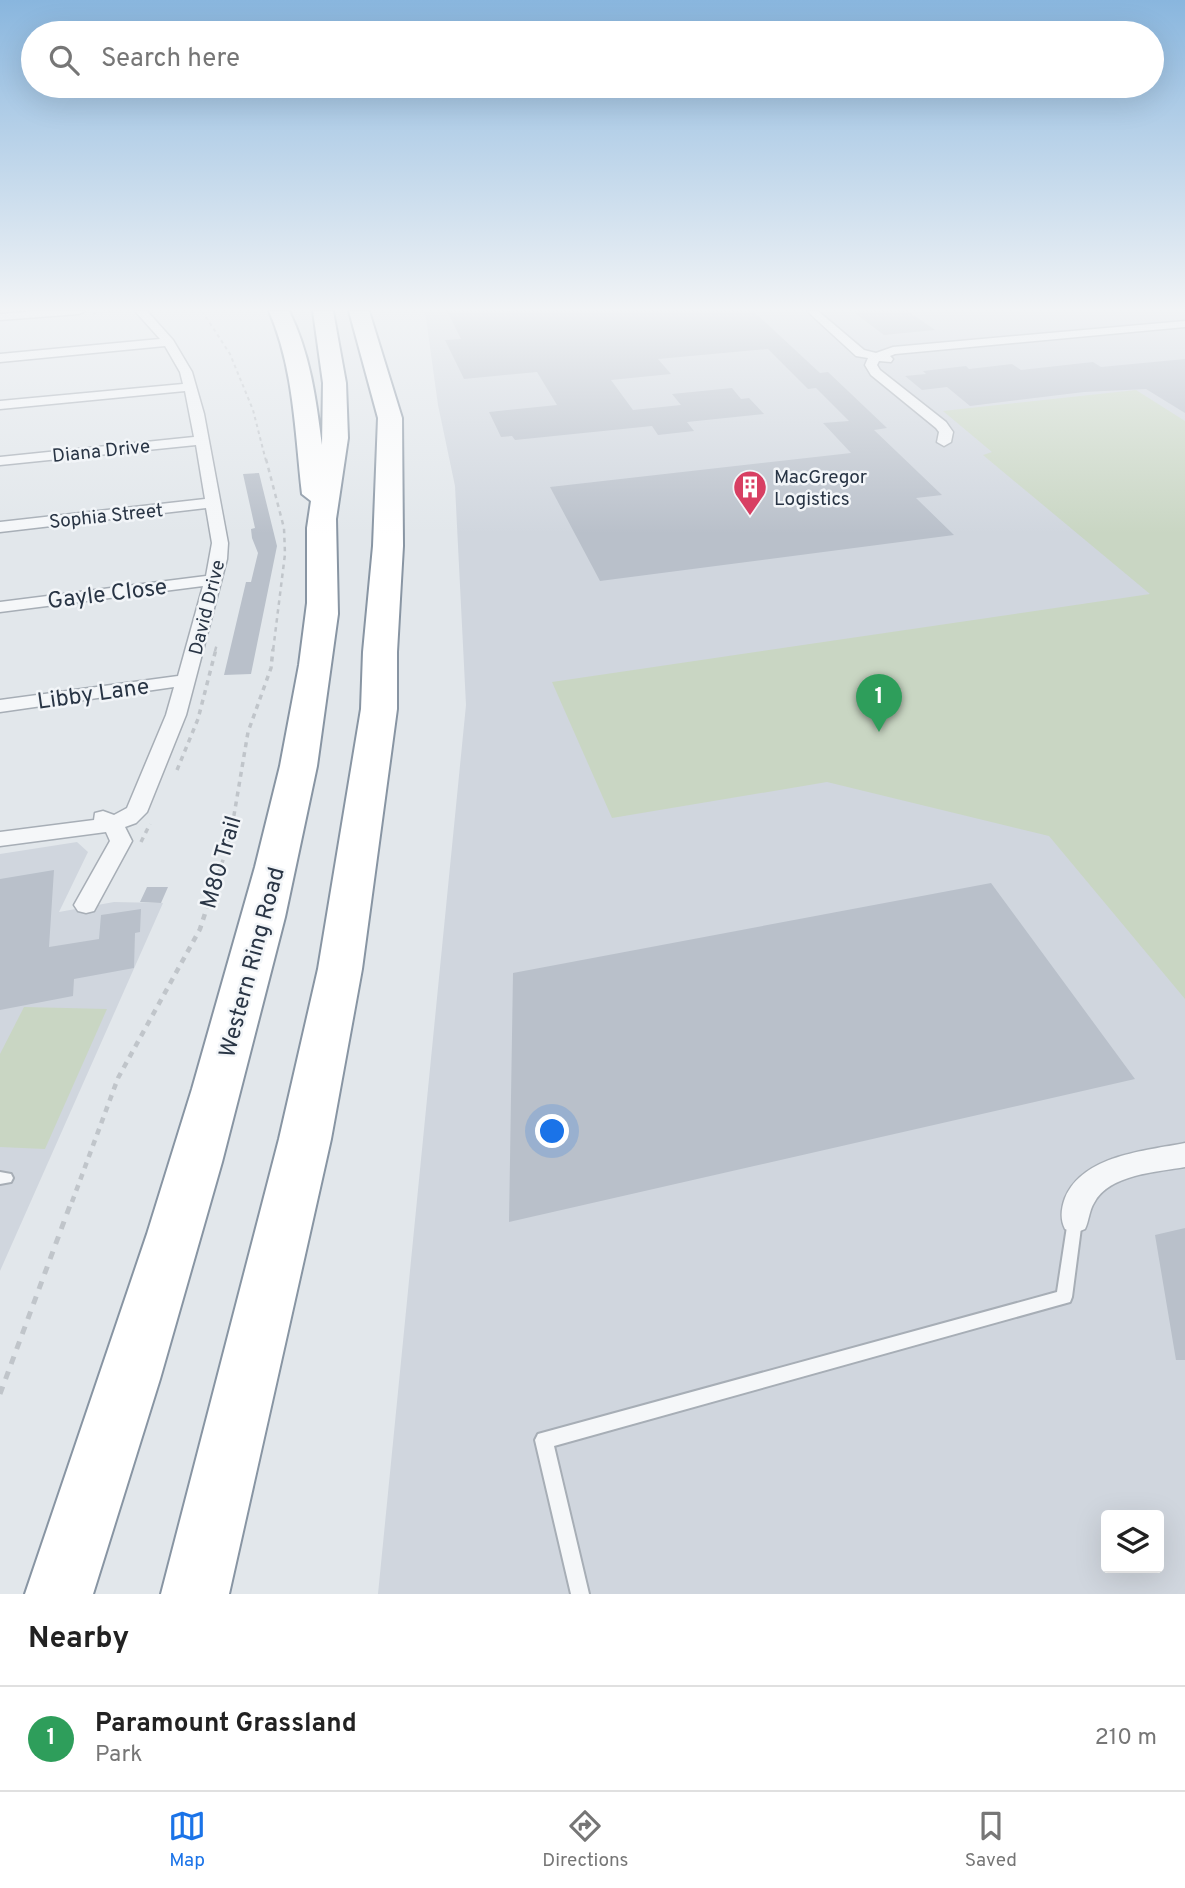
<!DOCTYPE html>
<html lang="en">
<head>
<meta charset="utf-8">
<style>
	body { margin:0; font-family:Overpass,sans-serif; background:#f6f6f6; color:#222 }
	.controls { position:absolute; right:21px; bottom:21px; display:grid; overflow:hidden; border-radius:7px; box-shadow:0 7px 28px #0002 }
	.controls button { width:63px; height:63px; display:grid; place-items:center; padding:0; border:0; border-bottom:2px solid #e0e0e0; background:#fff; color:#222; font:35px sans-serif }
	.you { position:absolute; left:553px; top:1132px; width:24px; height:24px; margin:-18px; border:5px solid #fff; border-radius:50%; background:#1a73e8; box-shadow:0 0 0 10px #1a73e833 }
	.badge { display:grid; place-items:center; width:46px; height:46px; border-radius:50%; background:#1a73e8; color:#fff; font-size:23px; font-weight:700 }
	.pin { position:absolute; translate:-50% -58px; filter:drop-shadow(0 2px 4px #0008) }
	.pin::after { content:''; position:absolute; top:37px; width:24px; height:21px; background:inherit; clip-path:polygon(0 0,100% 0,50% 100%) }
	.list { margin:0; padding:0; list-style:none }
	h2 { display:flex; justify-content:space-between; align-items:center; height:91px; margin:0; padding:0 28px; font-size:30px }
	h2 small { font-size:23px; font-weight:400; color:#767676 }
	.list li { display:grid; grid-template-columns:46px 1fr auto; gap:21px; align-items:center; box-sizing:border-box; height:105px; padding:0 28px; border-top:2px solid #e0e0e0 }
	.list b { display:block; font-size:26px; white-space:nowrap }
	.list p { margin:0; font-size:23px; white-space:nowrap; color:#767676 }
	.list em { font-size:23px; font-style:normal; color:#767676 }
	.icon { flex:none; width:38px; height:38px; fill:none; stroke:currentColor; stroke-width:2; stroke-linecap:round; stroke-linejoin:round }
	.map { position:relative; flex:none; width:1185px; height:1594px; overflow:hidden }
	.search { position:absolute; background:#fff; box-shadow:0 7px 28px #0002; left:21px; right:21px; top:21px; height:77px; display:flex; align-items:center; gap:18px; box-sizing:border-box; padding:0 24px; border-radius:38px; color:#767676; font-size:26px }
	.sheet { height:196px; background:#fff }
	nav { display:flex; justify-content:space-around; align-items:center; box-sizing:border-box; height:98px; border-top:2px solid #e0e0e0; background:#fff; font-size:19px; color:#767676 }
	nav a { display:grid; justify-items:center; gap:4px }
	nav .on { color:#1a73e8 }
	.map>svg:first-child { display:block }
	.built { fill:#d0d6de; fill-rule:evenodd }
	.green { fill:#c9d6c3 }
	.building { fill:#b9c0ca }
	.lines { fill:none; stroke-linecap:round; stroke-linejoin:round }
	.lane-casing { stroke:#a7aeb6; stroke-width:4 }
	.street-casing { stroke:#a7aeb6; stroke-width:3 }
	.highway-casing { stroke:#8895a3; stroke-width:4 }
	.path-far4 { stroke:#c0c5ca; stroke-width:2; stroke-dasharray:3.5 3.5; stroke-linecap:butt }
	.path-far3 { stroke:#c0c5ca; stroke-width:2.5; stroke-dasharray:4.5 4.5; stroke-linecap:butt }
	.path-far2 { stroke:#c0c5ca; stroke-width:3.5; stroke-dasharray:5 5; stroke-linecap:butt }
	.path-far1 { stroke:#c0c5ca; stroke-width:4.5; stroke-dasharray:6 6; stroke-linecap:butt }
	.path { stroke:#c0c5ca; stroke-width:5; stroke-dasharray:8 8; stroke-linecap:butt }
	.lane { fill:#f5f7f9; fill-rule:evenodd }
	.street { fill:#f5f7f9; fill-rule:evenodd }
	.highway { fill:#fff; fill-rule:evenodd }
	.labels { text-anchor:middle; stroke-width:5; stroke-linejoin:round; paint-order:stroke }
	.far-street-label { font-size:19px; fill:#293545; stroke:#f2f5f8 }
	.far-poi-label { font-size:19px; fill:#293545; stroke:#f2f5f8; text-anchor:start }
	.street-label { font-size:23px; fill:#293545; stroke:#f2f5f8 }
</style>
</head>
<body>
<div class="map">
<svg width="1185" height="1594" viewBox="0 0 1185 1594">
	<rect width="100%" height="100%" fill="#e2e7eb"/>
	<path class="built" d="M425,311H1185V1594H378L466,705L455,486L438,405ZM1106,1515H1159V1568H1106Z
		M77,842L88,852L59,912L114,902L163,903L0,1271V854Z"/>
	<path class="green" d="M1136,390L1185,421V999L1049,836L827,782L612,818L552,682L1150,594L983,455L992,452L943,411Z
		M24,1007L107,1009L45,1149L0,1147V1054Z"/>
	<path class="building" d="M447,311H753L820,373L828,372L887,428L874,430L942,495L916,498L954,535L600,581L550,487L851,453L823,423L849,421L816,388L808,389L768,349L658,359L671,374L611,380L633,410L681,405L672,394L732,388L741,399L749,398L764,414L687,422L694,431L658,435L652,426L515,440L512,436L501,437L489,412L557,405L537,372L464,379L445,340L461,339Z
		M852,311H908L935,330L884,335Z
		M1185,359V413L1146,389L1084,392L970,406L947,387L922,390L905,376L926,374L923,371L966,366L969,369L1012,364L1021,370L1093,362L1101,367Z
		M259,473L277,546L251,674L224,675L246,582H251L258,553L252,538L251,529L255,528L243,474Z
		M54,870L49,947L99,939L101,915L141,909L140,932L135,933L134,968L74,979L73,996L0,1010V879Z
		M991,883L1135,1079L509,1222L513,973Z
		M147,887H168L161,903L140,902Z
		M1185,1228V1360H1176L1155,1235Z"/>
	<g class="lines">
		<g class="lane-casing">
			<path id="lane" d="M0,1172L11,1174L13,1178L11,1182L0,1184Z
				M1075,1213L1080,1215L1082,1220L1072,1297L1070,1302L554,1446L589,1594H571L535,1440L538,1434L1057,1292L1068,1220L1070,1215Z"/>
		</g>
		<g class="street-casing">
			<path id="street" d="M37,311H85L79,314L0,320V314Z
				M135,311H147L173,340L192,372L204,414L228,543L227,559L186,715L147,812L136,823L125,827L132,841L94,911L86,913L78,911L74,905L110,841L106,832L0,846V832L94,820L95,813L103,811L114,815L127,808L166,715L174,687L0,712V700L178,676L203,586L0,612V602L206,576L212,543L206,508L0,532V522L205,499L196,445L0,465V457L194,437L185,391L0,409V401L183,384L180,372L165,346L0,362V354L160,339Z
				M807,311H818L864,350L876,353L893,347L1185,321V327L895,354L890,356L893,359L891,362L879,361L877,365L880,370L946,422L953,432L951,442L944,446L937,442L939,432L936,428L871,375L865,365L868,358L856,356Z
				M1185,1143V1167C1158,1172 1109,1174 1094,1203C1089,1211 1089,1221 1085,1229L1075,1233L1065,1229C1060,1219 1061,1209 1065,1198C1083,1155 1145,1151 1185,1143Z"/>
		</g>
		<g class="highway-casing">
			<path id="highway" d="M269,311H289C310,353 316,399 322,445L323,383L313,311H333L346,383L348,438L336,519L338,614L317,766L285,917L222,1162L160,1379L93,1594H25L147,1234L192,1089L255,867L280,766L299,665L307,603V528L311,501L302,494C295,433 294,368 269,311Z
				M349,311H369L402,418L403,546L397,652V709L362,969L331,1139L229,1594H161L279,1139L318,969L361,709L363,652L373,546L378,418Z"/>
		</g>
		<path class="path-far4" d="M202,311L230,354L253,410L266,461
			M93,313L118,311"/>
		<path class="path-far3" d="M266,459L284,528L285,554L273,651
			M215,651L217,644"/>
		<path class="path-far2" d="M177,770L198,719L216,649
			M141,842L150,824
			M212,893L230,839L248,732L271,668L273,649"/>
		<path class="path-far1" d="M72,1202L118,1078L200,929L212,892"/>
		<path class="path" d="M0,1394L72,1200"/>
		<use href="#lane" class="lane"/>
		<use href="#street" class="street"/>
		<use href="#highway" class="highway"/>
	</g>
	<linearGradient id="sky" x2="0" y2="1"><stop stop-color="#89b6de"/><stop offset="0.58" stop-color="#f2f4f6"/><stop offset="1" stop-color="#f2f4f6" stop-opacity="0"/></linearGradient>
	<rect width="1185" height="534" fill="url(#sky)"/>
	<defs>
		<g id="building-pin" transform="scale(1.75)"><path d="M0 17L-7.5 6A9.5 9.5 0 1 1 7.5 6Z" fill="#d83f63" stroke="#f2f5f8"/><path d="M-4-6H4V6H1V3H-1V6H-4ZM-2.5-4.3h1.7v1.8h-1.7ZM.8-4.3h1.7v1.8H.8ZM-2.5-1h1.7V.8h-1.7ZM.8-1h1.7V.8H.8Z" fill="#fff"/></g>
	</defs>
	<g fill-rule="evenodd">
		<use href="#building-pin" x="750" y="487"/>
	</g>
	<g class="labels">
		<g class="far-street-label">
			<text transform="translate(101 450) rotate(-6)" y="7">Diana Drive</text>
			<text transform="translate(106 515) rotate(-6)" y="7">Sophia Street</text>
			<text transform="translate(206 607) rotate(-76)" y="7">David Drive</text>
		</g>
		<g class="far-poi-label">
			<text x="774" y="483">MacGregor<tspan x="774" dy="22">Logistics</tspan></text>
		</g>
		<g class="street-label">
			<text transform="translate(107 593) rotate(-7)" y="8">Gayle Close</text>
			<text transform="translate(93 693) rotate(-8)" y="8">Libby Lane</text>
			<text transform="translate(220 862) rotate(-74)" y="8">M80 Trail</text>
			<text transform="translate(251 962) rotate(-75)" y="8">Western Ring Road</text>
		</g>
	</g>
</svg>
<div class="controls">
<button><svg class="icon" aria-label="layers" viewBox="0 0 24 24"><path d="M12 4l9 5-9 5-9-5zM3 14l9 5 9-5"/></svg></button>
</div>
<div class="you"></div>
<div class="pin badge" style="left:879px;top:732px;background:#2e9e5b">1</div>
<div class="search"><svg class="icon" aria-label="search" viewBox="0 0 24 24"><circle cx="10" cy="10" r="6"/><path d="M15 15l6 6"/></svg>Search here</div>
</div>
<section class="sheet">
<h2>Nearby<small></small></h2>
<ul class="list">
<li><span class="badge" style="background:#2e9e5b">1</span><div><b>Paramount Grassland</b><p>Park</p></div><em>210 m</em></li>
</ul>
</section>
<nav>
<a class="on"><svg class="icon" aria-label="map" viewBox="0 0 24 24"><path d="M3 6l6-2 6 2 6-2v14l-6 2-6-2-6 2zM9 4v14M15 6v14"/></svg>Map</a>
<a><svg class="icon" aria-label="directions" viewBox="0 0 24 24"><path d="M12 3l9 9-9 9-9-9zM9 14v-3h6M13 9l2 2-2 2"/></svg>Directions</a>
<a><svg class="icon" aria-label="saved" viewBox="0 0 24 24"><path d="M7 4h10v16l-5-4-5 4z"/></svg>Saved</a>
</nav>
</body>
</html>
